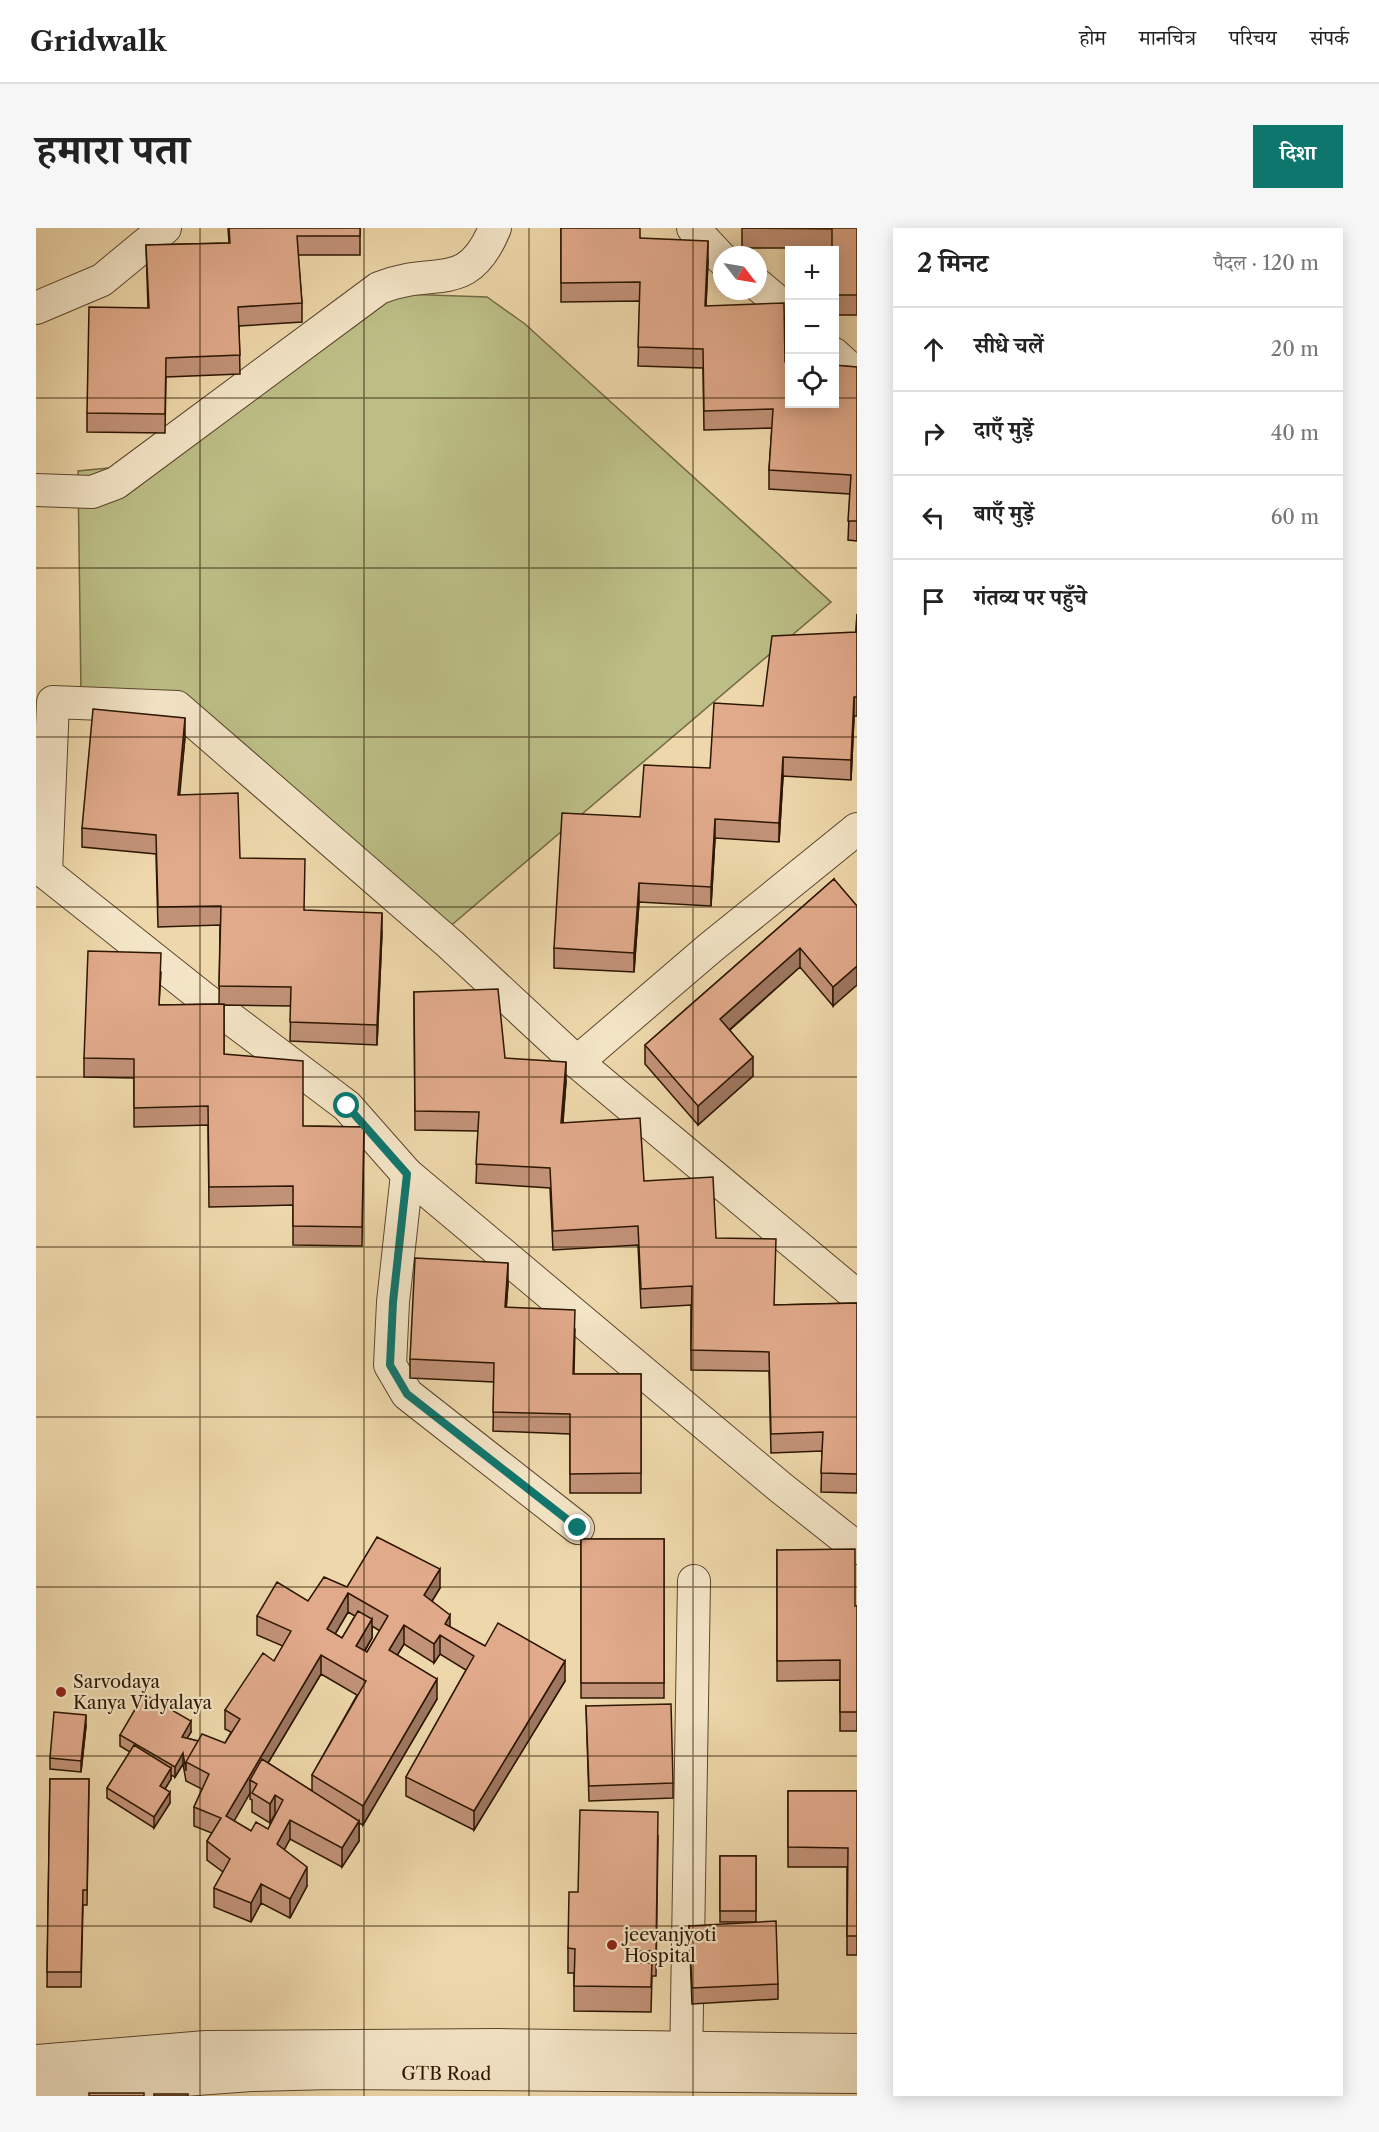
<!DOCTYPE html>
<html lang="hi">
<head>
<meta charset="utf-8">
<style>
	body { margin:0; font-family:"Libre Caslon Text","Noto Serif Devanagari",serif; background:#f6f6f6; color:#222 }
	.controls { position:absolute; right:18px; top:18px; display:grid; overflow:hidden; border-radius:0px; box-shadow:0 3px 15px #0003 }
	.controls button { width:54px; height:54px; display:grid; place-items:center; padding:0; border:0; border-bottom:2px solid #e0e0e0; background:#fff; color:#222; font:30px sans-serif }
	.compass { position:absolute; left:677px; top:18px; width:54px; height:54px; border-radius:50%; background:#fff; box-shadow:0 3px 15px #0003; rotate:121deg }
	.stop { position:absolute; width:18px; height:18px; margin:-14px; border:4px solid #0f766e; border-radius:50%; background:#fff }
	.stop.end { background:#0f766e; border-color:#fff; box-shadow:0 2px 6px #0008 }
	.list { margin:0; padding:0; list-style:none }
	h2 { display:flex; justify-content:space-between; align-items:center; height:78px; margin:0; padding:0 24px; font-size:26px }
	h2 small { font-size:20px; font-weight:400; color:#767676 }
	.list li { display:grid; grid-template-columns:39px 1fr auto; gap:18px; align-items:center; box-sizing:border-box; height:84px; padding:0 24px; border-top:2px solid #e0e0e0 }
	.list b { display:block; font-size:22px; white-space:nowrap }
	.list em { font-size:20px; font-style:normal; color:#767676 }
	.icon { flex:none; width:33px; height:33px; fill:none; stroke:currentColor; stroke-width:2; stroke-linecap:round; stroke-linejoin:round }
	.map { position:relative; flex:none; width:821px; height:1868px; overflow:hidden; border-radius:0px }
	header { display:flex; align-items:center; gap:36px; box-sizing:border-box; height:84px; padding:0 30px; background:#fff; border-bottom:2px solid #e0e0e0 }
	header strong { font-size:28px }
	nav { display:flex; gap:33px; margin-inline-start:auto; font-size:21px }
	.intro { display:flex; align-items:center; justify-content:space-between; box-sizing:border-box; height:144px; padding:0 36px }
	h1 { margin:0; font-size:42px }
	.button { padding:15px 27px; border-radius:0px; background:#0f766e; color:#fff; font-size:21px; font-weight:700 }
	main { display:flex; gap:36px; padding:0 36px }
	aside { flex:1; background:#fff; border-radius:0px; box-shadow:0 3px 15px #0003 }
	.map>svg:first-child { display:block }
	.green { fill:#bcbe86; stroke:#746a44; stroke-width:1.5 }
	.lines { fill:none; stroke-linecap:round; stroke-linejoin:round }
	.minor-casing { stroke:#5c462c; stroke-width:34 }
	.minor { stroke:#f4e6c8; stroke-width:32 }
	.wall { fill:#c29278; stroke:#2c1601; stroke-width:1.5; fill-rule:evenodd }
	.shaded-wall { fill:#9e7761; stroke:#2c1601; stroke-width:1.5 }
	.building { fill:#e1aa8b; stroke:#2c1601; stroke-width:1.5; fill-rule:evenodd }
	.route { stroke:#0f766e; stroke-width:8 }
	.grid { fill:none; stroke:#2c1601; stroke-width:1.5; stroke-opacity:0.55 }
	.poi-dot { fill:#8f2418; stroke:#f4e6c8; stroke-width:2 }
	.labels { text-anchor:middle; stroke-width:4.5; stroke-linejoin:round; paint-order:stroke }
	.poi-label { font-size:18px; fill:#2c1601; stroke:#f4e6c8; text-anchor:start }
	.street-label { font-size:18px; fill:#2c1601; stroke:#f4e6c8 }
</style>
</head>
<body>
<header>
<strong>Gridwalk</strong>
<nav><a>होम</a><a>मानचित्र</a><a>परिचय</a><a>संपर्क</a></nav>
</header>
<div class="intro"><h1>हमारा पता</h1><a class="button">दिशा</a></div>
<main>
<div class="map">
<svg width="821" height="1868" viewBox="0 0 821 1868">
	<rect width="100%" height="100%" fill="#eed8ab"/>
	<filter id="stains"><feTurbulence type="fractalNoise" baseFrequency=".00333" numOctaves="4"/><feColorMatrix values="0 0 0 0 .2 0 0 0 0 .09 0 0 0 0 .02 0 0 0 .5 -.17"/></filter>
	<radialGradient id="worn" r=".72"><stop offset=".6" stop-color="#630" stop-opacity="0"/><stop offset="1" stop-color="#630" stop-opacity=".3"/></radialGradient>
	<path class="green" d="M336,65L451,69L489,96L795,374L391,718L157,483L45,465L42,243L135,234Z"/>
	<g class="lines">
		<g class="minor-casing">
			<g id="minor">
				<path d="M657,0L686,31"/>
				<path d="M722,57L754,84"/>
				<path d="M0,80L66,52L129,0"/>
				<path d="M798,126L821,147"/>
				<path d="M0,262L56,264L80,255L343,60C399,37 431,68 459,0"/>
				<path d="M0,637L166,769L311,878L371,946L744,1259L821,1320"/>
				<path d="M10,645L17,474L141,479L415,717L541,834L674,720L821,601"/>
				<path d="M541,834L821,1068"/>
				<path d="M371,946L357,1074L354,1137L371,1166L542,1300"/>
				<path d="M0,1833L170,1819L462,1817L821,1822"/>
				<path d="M650,1838L658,1353"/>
				<path id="s1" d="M0,1863L215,1847L297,1845L821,1849"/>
			</g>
		</g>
		<use href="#minor" class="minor"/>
	</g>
	<path class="wall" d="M192,0H324V27H262L266,75V94L203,98L204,146L130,149L129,205L51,204V185L112,80L110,17L193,15Z
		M525,0L604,10L672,32L670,78L749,134L821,139V313L812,312L814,266L733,261V242L736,200L668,202L667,140L602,138L604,73L525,74Z
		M706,0H821V87H798V22L796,20H706Z
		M821,386V488H818L815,552L747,548L743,614L679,610L675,678L603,674L598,744L518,740V720L604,589L674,540L727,478L820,404Z
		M149,509L143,567L204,630L268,682L346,704L341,817L254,813L255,778L188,777V826L267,898L328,899L326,1018L257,1017V977L173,979L172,897L98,899V850L48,849V830L125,745L123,777L183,776L184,697L122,699L120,626L46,619V600Z
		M798,651L797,778L764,739L694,802L717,848L662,897L609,836V817Z
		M378,764L469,830L530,853L527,895L608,953L680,1010L739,1077L821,1075V1265L785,1264L786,1223L735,1225L733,1143L655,1142V1077L605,1080L602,1017L517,1022L514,960L440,955L442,903L379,902Z
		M472,1055L470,1080L539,1101L538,1146H605V1265H534V1206L457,1203L458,1154L374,1150V1131Z
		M545,1311H628V1470H545Z
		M741,1322L819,1378H821V1503H804V1452L741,1453Z
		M311,1359L404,1360L396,1373L414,1399L449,1418L529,1453L438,1602L370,1568V1549L430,1442L404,1426L398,1435L368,1416L361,1427L401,1471L327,1597L323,1595V1613L306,1639L254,1611L248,1622L271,1658L254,1690L225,1675L215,1694L178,1679V1660L187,1644L171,1632V1613L176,1605L158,1598V1579L166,1561L150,1553L147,1536L139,1549L135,1547V1551L129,1561L134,1575L118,1600L71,1570V1560L94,1524L84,1518V1507L155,1504L151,1510L162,1513L189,1515L195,1504L189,1501V1482L238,1433L247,1418L221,1407V1388L272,1373ZM312,1384L319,1388L306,1410L299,1406ZM336,1398L344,1403L331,1424L329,1423L336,1410ZM285,1446L321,1467L276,1547V1563L232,1535ZM214,1565V1571L216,1572V1584L234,1595L239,1586L240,1587L232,1601L215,1603L198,1593Z
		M550,1478L637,1555V1570L553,1573Z
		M50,1498L45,1544L14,1541V1530Z
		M14,1551H53L51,1677H47L45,1759H11Z
		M752,1563H821V1727H811V1639H752Z
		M622,1608L620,1748H616L615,1784L538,1783V1745H532V1720L542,1664Z
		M684,1628H720V1694H684Z
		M653,1698L742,1756V1771L656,1776Z"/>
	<path class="shaded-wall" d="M672,13V32L669,97V78Z
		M818,469V488L815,552V532Z
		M149,490V509L142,586V567Z
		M747,529V548L743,614V595Z
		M679,591V610L675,678V659Z
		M603,655V674L598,744V725Z
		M346,685V704L341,817V797Z
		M764,720V739L684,810V791Z
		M821,738V757L797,778V759Z
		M717,829V848L662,897V878Z
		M530,834V853L525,914V895Z
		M472,1035V1055L469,1099V1079Z
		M404,1341V1360L388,1386V1367Z
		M312,1365V1384L291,1420V1401Z
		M414,1387V1406L409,1396Z
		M336,1391V1410L320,1437V1418Z
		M368,1397V1416L353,1441V1422Z
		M404,1407V1426L398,1435V1416Z
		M285,1427V1446L220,1555L214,1552V1565L190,1607V1588Z
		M529,1433V1453L438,1602V1583Z
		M401,1451V1471L327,1597V1578Z
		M50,1487V1498L45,1544V1533Z
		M155,1493V1504L146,1519V1509Z
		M147,1525V1536L139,1549V1539Z
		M135,1540V1551L124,1569V1558Z
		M134,1564V1575L118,1600V1589Z
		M239,1567V1586L234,1595V1576Z
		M254,1592V1611L241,1635V1616Z
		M323,1593V1613L306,1639V1620Z
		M271,1639V1658L254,1690V1671Z
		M225,1656V1675L215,1694V1675Z"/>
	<path class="building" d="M193,0H324V8H261L266,75L202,79L204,127L130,130L129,186L51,185L53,79L113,80L110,17L194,15Z
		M525,0H604V10L672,13L669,78L748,75L749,134L753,135V176H798V137L821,139V293H812L815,247L733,242L737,181L668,183L667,121L602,119L604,54L525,55Z
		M706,0H821V67H798V22H796V1Z
		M821,386V469H818L815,532L747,529L743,595L679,591L675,659L603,655L598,725L518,720L526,585L604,589L608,537L674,540L678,475L727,478L736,408L820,404Z
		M57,481L149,490L142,567L202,565L204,630L269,631L268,682L346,685L341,797L254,794L255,759L183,758L185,678L122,679L120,607L46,600Z
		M798,651L821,678V738L797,759L764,720L684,791L717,829L662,878L609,817Z
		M52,723L125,725L123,777L188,776V826L267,833V898L328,899L326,999L257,998V958L173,959L172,878L98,880V831L48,830Z
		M462,761L469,830L530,834L525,895L604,890L608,953L677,949L680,1010L740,1011L738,1077L821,1075V1246L785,1245L787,1204L735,1206L733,1124L655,1122L656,1058L605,1061L602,998L517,1003L514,940L440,936L443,884L379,883L378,764Z
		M379,1030L472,1035L469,1079L539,1082L537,1146H605V1245L534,1246V1186L457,1184L458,1135L374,1131Z
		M341,1309L404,1341L388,1367L414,1387L409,1396L449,1418L462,1395L529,1433L438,1583L370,1549L438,1428L404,1407L398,1416L368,1397L353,1422L401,1451L327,1578L276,1547L330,1453L285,1427L190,1588L215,1603L220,1594L232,1601L247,1572L239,1567L234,1576L216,1565L221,1556L214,1552L226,1531L323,1593L306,1620L254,1592L241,1616L271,1639L254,1671L225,1656L215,1675L178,1660L194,1631L171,1613L185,1590L158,1579L173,1546L150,1534L166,1506L189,1515L204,1491L189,1482L227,1425L238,1433L255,1403L221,1388L241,1354L272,1373L288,1349L311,1359ZM312,1365L352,1388L331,1424L320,1418L336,1391L322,1383L306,1410L291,1401Z
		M545,1311H628V1455H545Z
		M819,1321V1378H821V1484H804V1432L741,1433V1322Z
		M108,1466L155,1493L146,1509L162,1513L150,1534V1543L147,1525L139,1539L84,1507Z
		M635,1476L637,1555L553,1558L550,1478Z
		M18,1484L50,1487L45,1533L14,1530Z
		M98,1517L135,1540L124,1558L134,1564L118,1589L71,1560Z
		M14,1551H53L51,1662H47L45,1744H11Z
		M752,1563H821V1708H811L812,1620L752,1619Z
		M544,1582L622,1584L620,1723H598V1735H616L615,1759L538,1758L539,1721L532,1720L533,1664H542Z
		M684,1628H720V1683H684Z
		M740,1693L742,1756L656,1760L653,1698Z
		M53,1865H108V1868H53Z
		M118,1866H152V1868H118Z"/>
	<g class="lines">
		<path class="route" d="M311,878L371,946L357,1074L354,1137L371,1166L542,1300"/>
	</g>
	<path class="grid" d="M164,0V1868M328,0V1868M493,0V1868M657,0V1868M0,170H754M798,170H821M0,340H821M0,509H821M0,679H821M0,849H821M0,1019H821M0,1189H821M0,1359H821M0,1528H821M0,1698H821"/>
	<g class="poi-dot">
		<circle cx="25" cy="1464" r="6"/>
		<circle cx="576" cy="1717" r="6"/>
	</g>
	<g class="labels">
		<g class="poi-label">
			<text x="37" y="1460">Sarvodaya<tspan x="37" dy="21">Kanya Vidyalaya</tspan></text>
			<text x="588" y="1713">jeevanjyoti<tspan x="588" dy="21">Hospital</tspan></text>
		</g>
		<g class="street-label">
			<text dy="6" stroke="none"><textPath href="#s1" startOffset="411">GTB Road</textPath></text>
		</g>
	</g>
	<rect width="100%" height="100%" filter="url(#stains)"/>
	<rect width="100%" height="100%" fill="url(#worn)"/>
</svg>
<div class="controls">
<button>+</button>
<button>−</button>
<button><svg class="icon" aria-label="locate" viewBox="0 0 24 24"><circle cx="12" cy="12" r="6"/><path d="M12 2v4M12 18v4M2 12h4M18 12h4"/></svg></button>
</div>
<svg class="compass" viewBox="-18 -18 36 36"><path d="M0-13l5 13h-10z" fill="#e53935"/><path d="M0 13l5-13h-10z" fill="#767676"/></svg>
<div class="stop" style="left:311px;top:878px"></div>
<div class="stop end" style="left:542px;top:1300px"></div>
</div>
<aside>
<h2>2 मिनट<small>पैदल · 120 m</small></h2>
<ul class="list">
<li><svg class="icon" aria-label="ahead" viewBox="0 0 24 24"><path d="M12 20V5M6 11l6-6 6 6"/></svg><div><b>सीधे चलें</b></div><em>20 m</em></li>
<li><svg class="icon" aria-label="right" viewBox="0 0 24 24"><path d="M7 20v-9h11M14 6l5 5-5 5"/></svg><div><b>दाएँ मुड़ें</b></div><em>40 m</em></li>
<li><svg class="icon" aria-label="left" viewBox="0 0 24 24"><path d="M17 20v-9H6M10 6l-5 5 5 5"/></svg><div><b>बाएँ मुड़ें</b></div><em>60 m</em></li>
<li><svg class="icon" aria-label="arrive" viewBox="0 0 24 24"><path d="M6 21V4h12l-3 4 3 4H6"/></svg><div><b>गंतव्य पर पहुँचे</b></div></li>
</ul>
</aside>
</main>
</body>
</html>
